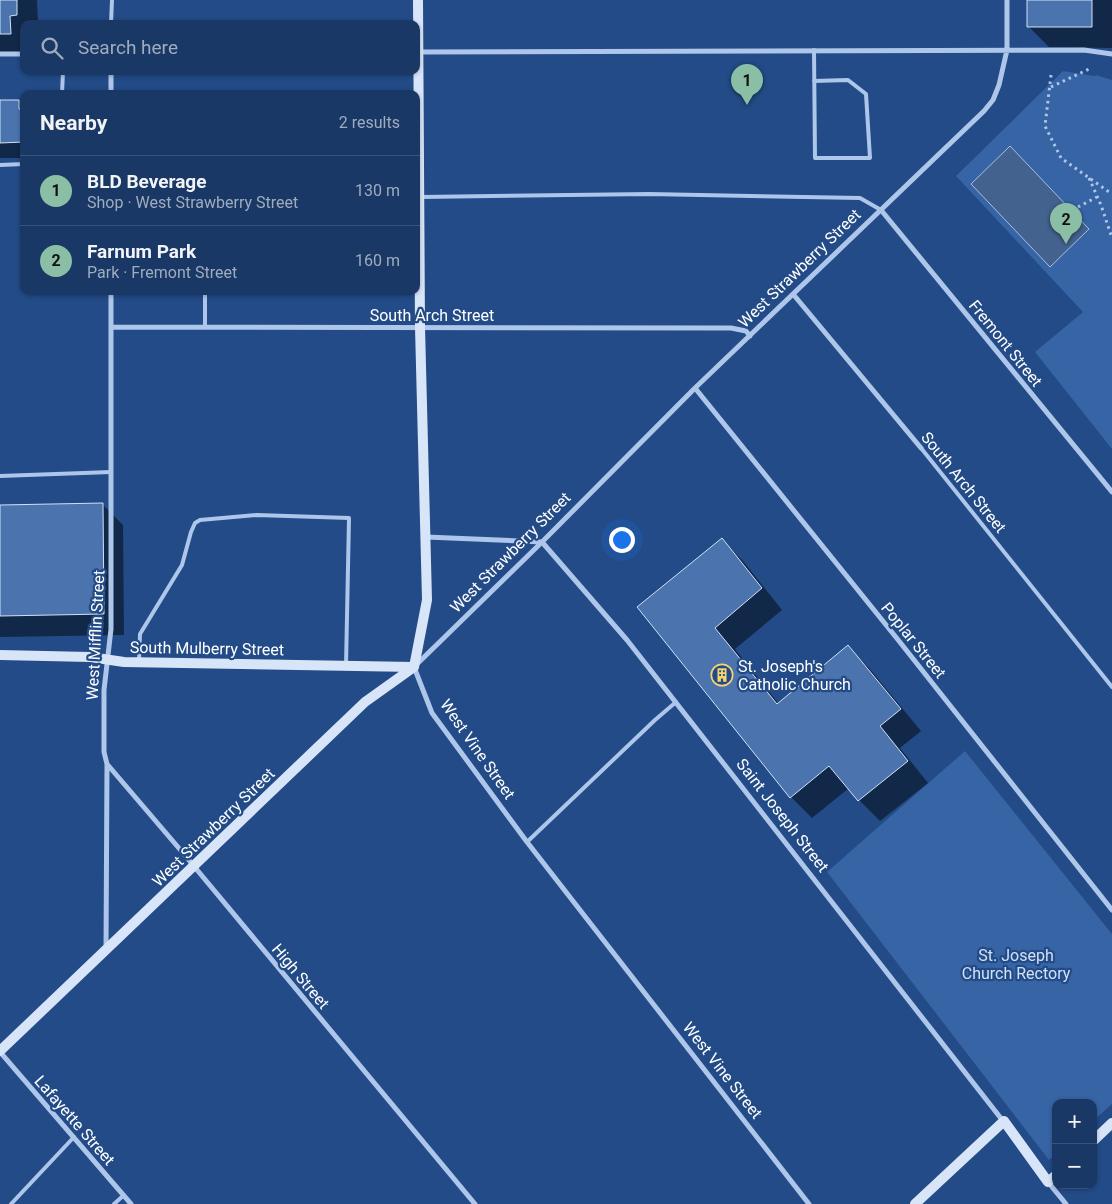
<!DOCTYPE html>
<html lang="en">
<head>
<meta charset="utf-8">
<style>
	body { margin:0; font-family:Roboto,sans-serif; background:#233f6b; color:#f1f3f6 }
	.controls { position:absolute; right:15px; bottom:15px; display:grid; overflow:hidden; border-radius:10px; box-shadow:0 1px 4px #0004 }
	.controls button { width:45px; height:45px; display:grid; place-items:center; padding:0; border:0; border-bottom:1px solid #385279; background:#1a3865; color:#f1f3f6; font:25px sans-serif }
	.you { position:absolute; left:621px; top:539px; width:18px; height:18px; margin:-12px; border:4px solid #fff; border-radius:50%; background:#1a73e8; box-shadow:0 0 0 8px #1a73e833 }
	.badge { display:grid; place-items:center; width:32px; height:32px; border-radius:50%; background:#8abfa5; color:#111; font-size:16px; font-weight:700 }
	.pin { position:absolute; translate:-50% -41px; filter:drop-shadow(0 1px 2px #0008) }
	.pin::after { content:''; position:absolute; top:26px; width:18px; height:15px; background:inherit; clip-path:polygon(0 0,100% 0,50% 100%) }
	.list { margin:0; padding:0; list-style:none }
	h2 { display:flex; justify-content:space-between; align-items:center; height:65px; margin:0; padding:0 20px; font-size:21px }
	h2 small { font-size:16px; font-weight:400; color:#9facbf }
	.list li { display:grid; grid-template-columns:32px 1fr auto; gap:15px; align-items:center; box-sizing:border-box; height:70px; padding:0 20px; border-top:1px solid #385279 }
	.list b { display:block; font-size:19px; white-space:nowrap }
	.list p { margin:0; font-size:16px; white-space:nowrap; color:#9facbf }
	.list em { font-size:16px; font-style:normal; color:#9facbf }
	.icon { flex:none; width:28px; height:28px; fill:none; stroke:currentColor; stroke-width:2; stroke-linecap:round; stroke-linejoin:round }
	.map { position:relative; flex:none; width:1112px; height:1204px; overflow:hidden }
	.search { position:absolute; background:#1a3865; box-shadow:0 1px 4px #0004; left:20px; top:20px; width:400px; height:55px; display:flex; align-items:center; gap:12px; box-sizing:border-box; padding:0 18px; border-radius:10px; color:#9facbf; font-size:19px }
	.panel { position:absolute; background:#1a3865; box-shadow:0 1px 4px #0004; left:20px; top:90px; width:400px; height:205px; border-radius:10px }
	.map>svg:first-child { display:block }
	.green { fill:#3664a4 }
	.water { fill:#44628e; stroke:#a0c1eb }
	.shadow { fill:#0007 }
	.building { fill:#4b74af; stroke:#d1e1f7 }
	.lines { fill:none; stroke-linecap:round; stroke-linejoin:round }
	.path { stroke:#adc6ea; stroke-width:3; stroke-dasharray:2.5 4; stroke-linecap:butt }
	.lane { stroke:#adc6ea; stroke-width:4 }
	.street { stroke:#adc6ea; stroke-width:5 }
	.secondary { stroke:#d8e4f8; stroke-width:10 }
	.labels { text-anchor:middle; stroke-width:4.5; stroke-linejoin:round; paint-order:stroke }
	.street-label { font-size:16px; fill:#fff; stroke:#224b87 }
	.poi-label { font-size:16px; fill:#fff; stroke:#224b87; text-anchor:start }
	.park-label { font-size:16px; fill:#d1e1f7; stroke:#224b87 }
</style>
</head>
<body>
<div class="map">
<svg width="1112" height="1204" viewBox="0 0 1112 1204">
	<rect width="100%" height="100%" fill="#224b87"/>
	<path class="green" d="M1063,71L1095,76L1096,75L1112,80V449L1035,352L1083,312L956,176Z
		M965,751L1112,934V1104L1093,1121V1103H1056V1154L1049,1160L827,872Z"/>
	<path class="water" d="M1010,146L1089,229L1050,267L971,184Z"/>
	<path class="shadow" d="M0,0H37L38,24H24V55H0Z
		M1029,0H1112V48L1049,47L1028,26Z
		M18,101L24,107V158H0V102Z
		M102,504L123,525L124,635L0,637V506Z
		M722,540L743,561L782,610L735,649L779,704L848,647L869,668L921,731L900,748L928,783L880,821L859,800L849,788L812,818L791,797L638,608Z"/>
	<path class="building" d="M0,0H17V15L10,16L11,34H0Z
		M1027,0H1092V27H1027Z
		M0,100H19V109H24V142L0,143Z
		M103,503L104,614L0,616V505Z
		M722,538L762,588L715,628L777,704L848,645L901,709L880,726L908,761L858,801L829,766L790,798L637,607Z"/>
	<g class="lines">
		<path class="path" d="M1051,75L1045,126L1061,158L1112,194
			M1051,87L1089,69
			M1089,178L1101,205L1112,238
			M1078,207L1097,197"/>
		<path class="lane" d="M111,24L112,0
			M814,81L848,80L866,94L870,158H815L814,50
			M62,94L63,71
			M0,165L24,164
			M421,197L649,194L860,198L881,210
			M205,291V327
			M921,448L1112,687
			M0,476L111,472
			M139,662L140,634L182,565L191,532L195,523L200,520L257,515L349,518L346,666
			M527,842L655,720L676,702
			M11,1204L74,1137
			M114,1204L124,1195"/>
		<path class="street" d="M417,52L1084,50L1112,54
			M0,54H24
			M111,71V94
			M881,210L1112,492
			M793,294L921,448
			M111,327L731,328L746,331L750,336
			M695,388L899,641L1112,910
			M426,537L542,542L627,640L1003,1121
			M107,764L183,853L475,1204
			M106,950L107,764L104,752V690L111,629V291
			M0,1052L131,1204
			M1048,1182L1066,1204
			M809,1204L527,842L432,713L414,667L542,542L695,388L984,111L993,100L999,85L1007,50V0"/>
		<path class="secondary" d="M0,655L90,657L124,662L414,667
			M414,667L427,600L420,327L418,0
			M0,1051L365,702L414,667
			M1093,1141L1112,1123
			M915,1204L1004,1121L1048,1182L1056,1175"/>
	</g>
	<defs>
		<g id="building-ring" transform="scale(1.125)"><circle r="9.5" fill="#224b87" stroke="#f6d36f" stroke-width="1.5"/><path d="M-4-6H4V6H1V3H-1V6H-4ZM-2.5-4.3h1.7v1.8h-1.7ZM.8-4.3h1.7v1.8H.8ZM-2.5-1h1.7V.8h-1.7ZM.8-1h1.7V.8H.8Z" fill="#f6d36f"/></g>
	</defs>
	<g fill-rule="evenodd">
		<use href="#building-ring" x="722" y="675"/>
	</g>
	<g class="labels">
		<g class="street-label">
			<text transform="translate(799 268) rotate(-44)" y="6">West Strawberry Street</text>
			<text x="432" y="321">South Arch Street</text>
			<text transform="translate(1006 343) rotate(51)" y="6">Fremont Street</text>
			<text transform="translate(964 482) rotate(51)" y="6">South Arch Street</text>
			<text transform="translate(510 552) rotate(-45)" y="6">West Strawberry Street</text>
			<text transform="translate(95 635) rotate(-87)" y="6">West Mifflin Street</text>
			<text transform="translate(914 640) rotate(51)" y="6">Poplar Street</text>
			<text transform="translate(207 648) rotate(1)" y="6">South Mulberry Street</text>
			<text transform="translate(478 749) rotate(55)" y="6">West Vine Street</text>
			<text transform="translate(783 815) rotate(52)" y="6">Saint Joseph Street</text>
			<text transform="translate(213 827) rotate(-44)" y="6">West Strawberry Street</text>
			<text transform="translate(301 976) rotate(50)" y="6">High Street</text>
			<text transform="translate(723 1070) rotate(52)" y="6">West Vine Street</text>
			<text transform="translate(75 1120) rotate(49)" y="6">Lafayette Street</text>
		</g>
		<g class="poi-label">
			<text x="738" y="672">St. Joseph's<tspan x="738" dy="18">Catholic Church</tspan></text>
		</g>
		<g class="park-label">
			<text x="1016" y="961">St. Joseph<tspan x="1016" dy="18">Church Rectory</tspan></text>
		</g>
	</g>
</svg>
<div class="controls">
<button>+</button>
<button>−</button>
</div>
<div class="you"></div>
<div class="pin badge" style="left:747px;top:105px">1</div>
<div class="pin badge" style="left:1066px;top:244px">2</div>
<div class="search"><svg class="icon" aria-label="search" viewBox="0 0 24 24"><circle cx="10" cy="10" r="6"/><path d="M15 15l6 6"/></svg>Search here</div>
<section class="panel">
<h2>Nearby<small>2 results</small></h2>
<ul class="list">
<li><span class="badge">1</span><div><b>BLD Beverage</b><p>Shop · West Strawberry Street</p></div><em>130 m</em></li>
<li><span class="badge">2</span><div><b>Farnum Park</b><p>Park · Fremont Street</p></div><em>160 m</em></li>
</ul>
</section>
</div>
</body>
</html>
